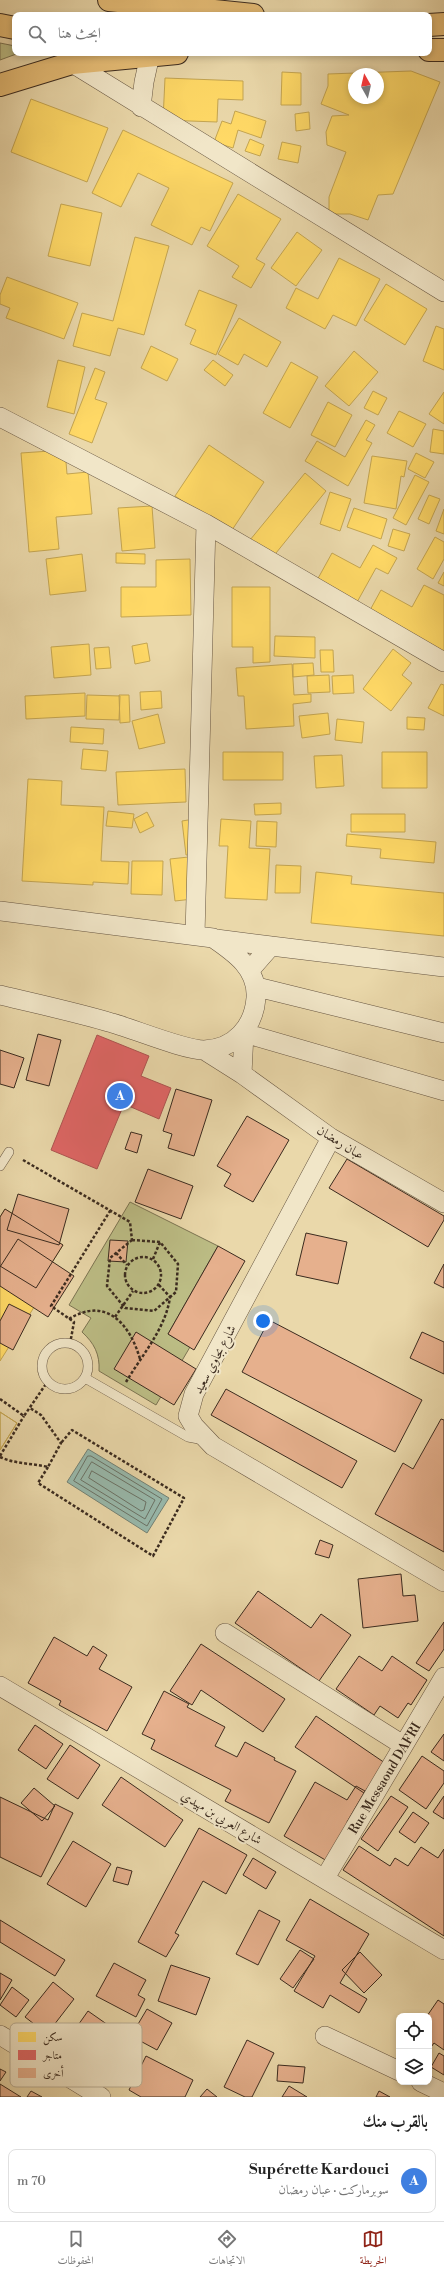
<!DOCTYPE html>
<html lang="ar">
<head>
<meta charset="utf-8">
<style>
	body { margin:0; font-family:"Libre Bodoni",Amiri,serif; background:#f6f6f6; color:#222; direction:rtl }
	.controls { position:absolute; right:12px; bottom:12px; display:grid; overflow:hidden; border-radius:8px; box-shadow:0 2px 6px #0003 }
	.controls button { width:36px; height:36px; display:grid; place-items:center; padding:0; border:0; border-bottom:1px solid #e0e0e0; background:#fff; color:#222; font:20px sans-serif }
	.compass { position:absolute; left:348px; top:68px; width:36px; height:36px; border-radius:50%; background:#fff; box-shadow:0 2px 6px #0003; rotate:352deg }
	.you { position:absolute; left:263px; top:1321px; width:14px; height:14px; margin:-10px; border:3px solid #fff; border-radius:50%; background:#1a73e8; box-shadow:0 0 0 6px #1a73e833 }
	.badge { display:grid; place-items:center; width:26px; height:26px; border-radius:50%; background:#8f2418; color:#fff; font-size:13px; font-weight:700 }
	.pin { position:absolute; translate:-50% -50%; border:2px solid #fff; box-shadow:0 1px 4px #0006 }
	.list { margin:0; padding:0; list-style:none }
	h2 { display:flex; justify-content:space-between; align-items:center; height:52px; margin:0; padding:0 16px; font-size:17px }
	h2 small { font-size:13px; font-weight:400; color:#767676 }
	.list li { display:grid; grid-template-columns:26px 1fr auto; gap:12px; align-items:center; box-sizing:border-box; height:64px; margin:0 8px 8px; padding:0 8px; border:1px solid #e0e0e0; border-radius:8px }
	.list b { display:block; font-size:15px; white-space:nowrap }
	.list p { margin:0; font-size:13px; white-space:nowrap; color:#767676 }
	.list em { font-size:13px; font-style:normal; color:#767676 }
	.icon { flex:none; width:22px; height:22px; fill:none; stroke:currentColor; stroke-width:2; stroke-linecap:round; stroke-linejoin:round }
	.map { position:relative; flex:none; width:444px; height:2097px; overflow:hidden; direction:ltr }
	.search { position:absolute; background:#fff; box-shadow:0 2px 6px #0003; left:12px; right:12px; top:12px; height:44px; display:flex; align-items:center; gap:10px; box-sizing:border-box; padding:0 14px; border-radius:8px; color:#767676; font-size:15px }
	.sheet { height:124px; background:#fff }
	nav { display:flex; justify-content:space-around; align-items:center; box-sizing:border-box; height:56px; border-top:1px solid #e0e0e0; background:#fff; font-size:11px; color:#767676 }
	nav a { display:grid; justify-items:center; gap:2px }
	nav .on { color:#8f2418 }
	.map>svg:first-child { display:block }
	.green { fill:#bcbd85; stroke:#7c7452 }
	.water { fill:#98b9ac; stroke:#738074 }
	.homes { fill:#ffd966; stroke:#c4a551; fill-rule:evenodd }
	.shops { fill:#e06666; stroke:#ae5451 }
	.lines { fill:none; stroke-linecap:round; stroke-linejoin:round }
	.shore { stroke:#6a7266; stroke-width:1 }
	.building { fill:#e6b08d; stroke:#3b2b1f }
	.lane-casing { stroke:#675642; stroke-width:10 }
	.street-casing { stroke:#675642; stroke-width:20 }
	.highway-casing { stroke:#3b2b1f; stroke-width:24 }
	.path { stroke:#3b2b1f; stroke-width:2.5; stroke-dasharray:3 2; stroke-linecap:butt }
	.lane { stroke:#f1e6c8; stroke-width:9 }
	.street { stroke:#f1e6c8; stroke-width:19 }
	.highway { stroke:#e5bc75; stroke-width:22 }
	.labels { text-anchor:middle; stroke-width:4; stroke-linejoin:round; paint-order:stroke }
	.street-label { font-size:13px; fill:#3b2b1f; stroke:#f1e6c8 }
	.key { fill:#f1e6c8; stroke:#baae95; stroke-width:1 }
	.key-label { font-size:11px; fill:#3b2b1f }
</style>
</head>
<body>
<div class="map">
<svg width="444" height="2097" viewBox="0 0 444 2097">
	<rect width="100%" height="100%" fill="#ead8aa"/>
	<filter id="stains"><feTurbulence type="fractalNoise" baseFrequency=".005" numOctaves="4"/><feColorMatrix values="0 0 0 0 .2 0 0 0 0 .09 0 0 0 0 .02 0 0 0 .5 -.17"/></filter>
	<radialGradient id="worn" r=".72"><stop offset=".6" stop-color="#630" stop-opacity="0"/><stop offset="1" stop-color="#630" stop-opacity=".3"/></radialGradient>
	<path class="green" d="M0,43L15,46V53H19L0,60Z
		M130,1202L218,1246L168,1334L190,1347L156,1405L99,1371C100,1354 94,1343 82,1332L91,1318L69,1305Z"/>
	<path class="water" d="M88,1449L169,1498L147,1533L67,1482Z"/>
	<path class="homes" d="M411,71L440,82L393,194L378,195L368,220L350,214H329V197L346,152L327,145L326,132L332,116L349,115L321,104L328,86V74ZM354,74H378V98H354Z
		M282,72L301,73V105H281Z
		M165,78L243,81V100L218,99L217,122L163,120Z
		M31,99L108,128L87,182L11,152Z
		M235,111L266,121L261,138L238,130L233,148L214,142L222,121L231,124Z
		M309,112L310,129L296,131L295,114Z
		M123,130L233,183L210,231L201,227L192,245L151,225L169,188L138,173L121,207L92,193Z
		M250,139L264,145L260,156L245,151Z
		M282,142L301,146L298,163L278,159Z
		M238,194L281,219L256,259L265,264L251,288L232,277L239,266L207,246Z
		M61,204L102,213L90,266L48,256Z
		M297,232L322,250L296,286L271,268Z
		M135,237L169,246L144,335L118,328L110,356L73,346L82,313L113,321Z
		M339,258L380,279L356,326L333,315L325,329L286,308L296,288L318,299Z
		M7,277L78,303L64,339L6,318L10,308L0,304V295Z
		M386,284L427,309L405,345L364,320Z
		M199,290L237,305L216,355L190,344L196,330L185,325Z
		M239,318L281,342L267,367L244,354L238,365L218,354Z
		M436,326L444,329V370L423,361Z
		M151,346L178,359L167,381L141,368Z
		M354,351L378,372L349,406L325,386Z
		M58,360L85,367L74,414L47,407Z
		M213,360L233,375L225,386L204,370Z
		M291,362L318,377L290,428L263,413Z
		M95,368L105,372L95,399L107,403L92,443L69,434Z
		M373,391L387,398L378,415L364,408Z
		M444,392V424L429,414Z
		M328,402L352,415L335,447L311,435Z
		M399,411L426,424L413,447L387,433Z
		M366,420L375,425L366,440L372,443L348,486L305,461L317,441L345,457Z
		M433,429L444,431V454L430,452Z
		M209,445L264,482L230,533L175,496Z
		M65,450L67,474L88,472L92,514L56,517L59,549L29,552L21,453Z
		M416,453L434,462L425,478L408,469Z
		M372,456L407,461L404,477L401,476L396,509L364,503Z
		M305,473L326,491L272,558L250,540Z
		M415,475L429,482L406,525L393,518Z
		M330,492L351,499L340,531L320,524Z
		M429,495L440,499L429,524L418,519Z
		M152,506L155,548L122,551L118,508Z
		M354,508L387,519L381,539L347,527Z
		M444,509V534L436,531Z
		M393,529L410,534L404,551L388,546Z
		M435,537L444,542V559L433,579L417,569Z
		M373,545L397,558L388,574L376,568L356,604L316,582L332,553L360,568Z
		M116,553L145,554V564L116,563Z
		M82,554L86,591L50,595L46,559Z
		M190,559L191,615L121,617V587H156V560Z
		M444,572V586L438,583Z
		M424,585L444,595V655L369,612L381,590L412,607Z
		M232,587H270V662L253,663V647H232Z
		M275,636L315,637V658L274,656Z
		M147,643L150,661L135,664L132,646Z
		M89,644L91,675L54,678L51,647Z
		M109,647L111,668L96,669L94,648Z
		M393,649L411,663L402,675L412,683L391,711L363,689Z
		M320,650H333L334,672H321Z
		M313,663L314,675L293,677V664Z
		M292,664L294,695L311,694V702L293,704L294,726L246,729L244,696H238L236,668Z
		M329,675L330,692L308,693L307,676Z
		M353,675L354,693L333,694L332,676Z
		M441,684L444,685V716L428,708Z
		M161,691L162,708L141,710L140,692Z
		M85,693V716L26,719L25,696Z
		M87,695L120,696L119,720L86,719Z
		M119,695H129L130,722L120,723Z
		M328,713L330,734L302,738L299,716Z
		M158,714L165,743L139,749L132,721Z
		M407,717L425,718L424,730L407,729Z
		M337,719L364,722L362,743L335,740Z
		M71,727L104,729L103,744L70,742Z
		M83,749L108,751L106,771L81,769Z
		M223,752H283V780H223Z
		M382,752H427V788H382Z
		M342,755L344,786L316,788L314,756Z
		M185,769L186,802L118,805L116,772Z
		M28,779L62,781L61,805L104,807L101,861L129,862L128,884L93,882V885L22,881Z
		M281,803V814L255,815L254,804Z
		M108,811L134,814L132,828L106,826Z
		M147,812L154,826L140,833L134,819Z
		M351,814H405V832H351Z
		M194,819L199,854L186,855L182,821Z
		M221,819L251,821L249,848L270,849L267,900L225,898L228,846H219Z
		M257,821L277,822L276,847L256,846Z
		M347,834L436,842L434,863L380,858L381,849L346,846Z
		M198,856L202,898L175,901L170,859Z
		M132,861H163L162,895L131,894Z
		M276,865L301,866L300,893H275Z
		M316,872L352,876L351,884L444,893V936L311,923Z
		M5,1209L63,1245L36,1288L43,1293L0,1361V1217Z
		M0,1412L17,1423L0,1450Z
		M0,1412L17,1423L0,1450Z"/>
	<path class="shops" d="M97,1035L149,1056L141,1076L171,1088L159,1119L124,1104L97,1169L51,1150Z"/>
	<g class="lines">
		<path class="shore" d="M88,1456H91L162,1499L147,1526L74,1481Z
			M92,1462L155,1500L145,1519L81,1480Z
			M92,1471L146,1502L144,1510L141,1511L89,1478Z"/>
	</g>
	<path class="building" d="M38,1034L61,1040L49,1086L26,1080Z
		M0,1050L24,1058L14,1088L0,1084Z
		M176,1089L212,1100L194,1156L168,1148L172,1134L163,1131Z
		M247,1116L289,1140L253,1202L224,1186L231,1174L217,1166Z
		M131,1132L142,1135L137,1153L125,1149Z
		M347,1159L444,1216V1220L428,1247L329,1188Z
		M148,1169L193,1186L181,1219L135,1202Z
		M18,1194L69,1209L59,1245L7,1230Z
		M5,1209L63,1245L36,1288L0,1266V1217Z
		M306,1233L347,1242L338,1284L296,1275Z
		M18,1239L74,1276L48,1317L0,1286V1267Z
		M110,1240L128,1241L126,1262L108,1261Z
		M218,1246L245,1261L194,1350L168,1334Z
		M444,1264V1288L434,1283Z
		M9,1304L31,1315L13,1350L0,1343V1321Z
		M269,1320L422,1400L395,1452L242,1372Z
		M136,1332L196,1369L174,1405L114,1369Z
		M422,1332L444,1342V1374L410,1358Z
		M226,1389L357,1461L342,1488L211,1415Z
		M441,1419L444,1420V1552L375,1514L403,1463L413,1469Z
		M320,1540L333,1545L329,1558L315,1554Z
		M401,1574L403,1596L415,1595L418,1621L363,1628L358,1579Z
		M258,1591L311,1628L321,1614L351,1635L319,1681L235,1623Z
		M444,1622V1649L429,1671L416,1663Z
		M54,1637L87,1656L93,1646L107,1655L99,1669L132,1687L107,1731L59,1705L61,1701L28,1683Z
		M201,1644L285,1699L263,1732L201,1690L192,1705L170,1691Z
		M359,1656L382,1671L392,1656L427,1680L411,1705L408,1703L398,1718L380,1706L374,1715L336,1689Z
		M164,1691L189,1704L187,1707L225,1727L215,1746L237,1757L245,1742L275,1758L274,1760L296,1771L269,1823L225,1801L231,1790L151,1749L155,1740L142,1734Z
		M316,1716L385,1763L364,1793L295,1747Z
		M35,1725L63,1744L46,1769L18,1750Z
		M444,1734V1761L431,1752Z
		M70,1745L100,1765L78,1799L47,1779Z
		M422,1756L444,1771V1783L426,1809L399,1790Z
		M121,1777L183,1820L165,1847L102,1805Z
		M315,1782L347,1800L356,1786L365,1791L347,1822L356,1828L334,1865L284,1836Z
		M34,1788L55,1806L42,1821L21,1803Z
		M391,1796L408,1807L378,1851L361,1839Z
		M444,1796V1819L433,1812Z
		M0,1797L48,1820L55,1804L73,1813L41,1877L0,1857Z
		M413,1812L429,1823L415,1843L399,1832Z
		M199,1828L247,1855L226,1894L203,1881L175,1933L179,1935L166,1957L138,1942Z
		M73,1841L111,1864L86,1907L47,1884Z
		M359,1846L390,1866L395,1858L408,1866L421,1847L438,1858L444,1849V1936L343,1870Z
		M253,1858L276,1872L266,1889L243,1875Z
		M117,1867L132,1871L128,1885L113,1881Z
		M310,1899L369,1934L340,1983L367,1999L359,2013L330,1995L323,2008L294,1991L315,1956L286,1940Z
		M259,1910L280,1921L258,1965L236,1954Z
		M0,1920L65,1960L55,1976L0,1942Z
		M300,1950L314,1959L293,1988L280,1979Z
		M360,1952L382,1975L364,1993L342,1970Z
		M114,1963L146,1980L138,1995L145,1999L136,2017L96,1996Z
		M171,1965L210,1978L196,2015L158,2001Z
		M0,1973L12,1980L0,2000Z
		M53,1982L74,1999L47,2034L25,2017Z
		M12,1987L29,2000L16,2017L0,2005Z
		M438,2000L444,2004V2050L434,2043L429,2050V2016H427Z
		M147,2009L172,2023L157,2050L131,2036Z
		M88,2011L128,2039L96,2083L57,2055Z
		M247,2040L274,2053L252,2097H245L224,2087Z
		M439,2053L444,2056V2075L431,2067Z
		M146,2056L193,2080L185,2097H141L129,2090Z
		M278,2065L305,2067L303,2083L277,2081Z
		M0,2069L6,2072L0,2081Z
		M0,2084L21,2097H0Z
		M289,2086L307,2097H282Z
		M207,2089L217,2097H200Z
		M31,2091L42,2097H27Z
		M379,2091L390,2097H376Z"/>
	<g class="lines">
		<g class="lane-casing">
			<path id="lane" d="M0,1166L9,1152
				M42 1366a23 23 0 1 1 46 0a23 23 0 1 1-46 0Z
				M85,1378L188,1437L204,1440"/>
		</g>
		<g class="street-casing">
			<path id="street" d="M72,63L444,292
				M141,107L144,82L150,55
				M0,417L206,524L444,662
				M0,911L213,938C235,953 258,969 256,998C254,1026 235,1049 204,1050C184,1050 134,1029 112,1023C75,1012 37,1004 0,995
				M195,935L206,524
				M216,939L271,946L250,970
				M271,946L444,967
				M257,987L444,1033
				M204,1050L242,1074L244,1033L444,1091
				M242,1074L331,1138L444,1203
				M331,1138L194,1394L188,1416L194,1426L213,1446L444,1582
				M225,1633L403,1745
				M0,1686L444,1950
				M325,1878L444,1677
				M0,2035L101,2097
				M325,2036L399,2071
				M421,2082L444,2093"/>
		</g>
		<g class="highway-casing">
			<path id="highway" d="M109,0L253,15
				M0,25L15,28
				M429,25L444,24
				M429,50H444
				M0,85L72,63L177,53"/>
		</g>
		<path class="path" d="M23,1160L130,1222L132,1240
			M132,1240L160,1242L178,1264L176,1292L154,1311L125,1308L107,1286L110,1258Z
			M116,1253L127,1265
			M125 1275a18 18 0 1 1 36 0a18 18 0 1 1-36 0Z
			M153,1259L160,1242
			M115,1317L133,1291
			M69,1319C106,1296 130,1324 140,1359
			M70,1344L74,1322L51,1306L110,1211
			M126,1382C142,1355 166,1328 170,1297L159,1285
			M0,1399L24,1416L48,1381
			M0,1456L24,1416
			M0,1457C15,1464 31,1463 48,1467L61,1443L41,1415L30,1408
			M48,1467L38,1483L153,1556L184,1498L72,1430L61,1443"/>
		<use href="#lane" class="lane"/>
		<use href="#street" class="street"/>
		<use href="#highway" class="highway"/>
	</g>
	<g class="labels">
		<g class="street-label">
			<text transform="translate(341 1142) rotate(32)" y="5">عبان رمضان</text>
			<text transform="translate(214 1359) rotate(-62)" y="5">شارع بجاوي سعيد</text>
			<text transform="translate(384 1778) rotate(-59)" y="5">Rue Messaoud DAFRI</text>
			<text transform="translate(222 1817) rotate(31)" y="5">شارع العربي بن مهيدي</text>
		</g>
	</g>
	<rect x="10" y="2023" width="132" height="64" rx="6" class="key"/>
	<rect x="18" y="2032" width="18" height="10" fill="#ffd966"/>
	<rect x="18" y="2050" width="18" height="10" fill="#e06666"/>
	<rect x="18" y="2068" width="18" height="10" fill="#e6b08d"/>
	<g class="key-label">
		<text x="43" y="2041">سكن</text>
		<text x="43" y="2059">متاجر</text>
		<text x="43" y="2077">أخرى</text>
	</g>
	<rect width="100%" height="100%" filter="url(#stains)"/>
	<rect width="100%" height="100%" fill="url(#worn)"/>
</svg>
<div class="controls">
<button><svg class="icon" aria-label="locate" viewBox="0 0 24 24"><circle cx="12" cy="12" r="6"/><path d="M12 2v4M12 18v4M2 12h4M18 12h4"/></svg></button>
<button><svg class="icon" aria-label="layers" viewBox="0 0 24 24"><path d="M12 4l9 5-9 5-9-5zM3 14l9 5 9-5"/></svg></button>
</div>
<svg class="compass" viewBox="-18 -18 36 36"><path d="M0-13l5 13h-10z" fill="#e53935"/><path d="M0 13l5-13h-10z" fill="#767676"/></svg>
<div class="you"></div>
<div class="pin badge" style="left:120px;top:1096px;background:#3f7fe0">A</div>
<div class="search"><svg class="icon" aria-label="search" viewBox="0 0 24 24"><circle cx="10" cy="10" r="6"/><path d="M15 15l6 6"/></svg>ابحث هنا</div>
</div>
<section class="sheet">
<h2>بالقرب منك<small></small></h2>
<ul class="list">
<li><span class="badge" style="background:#3f7fe0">A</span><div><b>Supérette Kardouci</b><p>سوبرماركت · عبان رمضان</p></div><em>70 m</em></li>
</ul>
</section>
<nav>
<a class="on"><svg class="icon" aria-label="map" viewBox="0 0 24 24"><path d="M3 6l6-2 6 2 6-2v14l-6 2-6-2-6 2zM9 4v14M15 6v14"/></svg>الخريطة</a>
<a><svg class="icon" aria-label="directions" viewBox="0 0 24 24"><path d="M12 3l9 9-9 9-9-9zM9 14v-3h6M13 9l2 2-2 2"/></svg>الاتجاهات</a>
<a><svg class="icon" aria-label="saved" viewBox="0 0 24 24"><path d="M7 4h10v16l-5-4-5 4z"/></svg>المحفوظات</a>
</nav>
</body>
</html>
